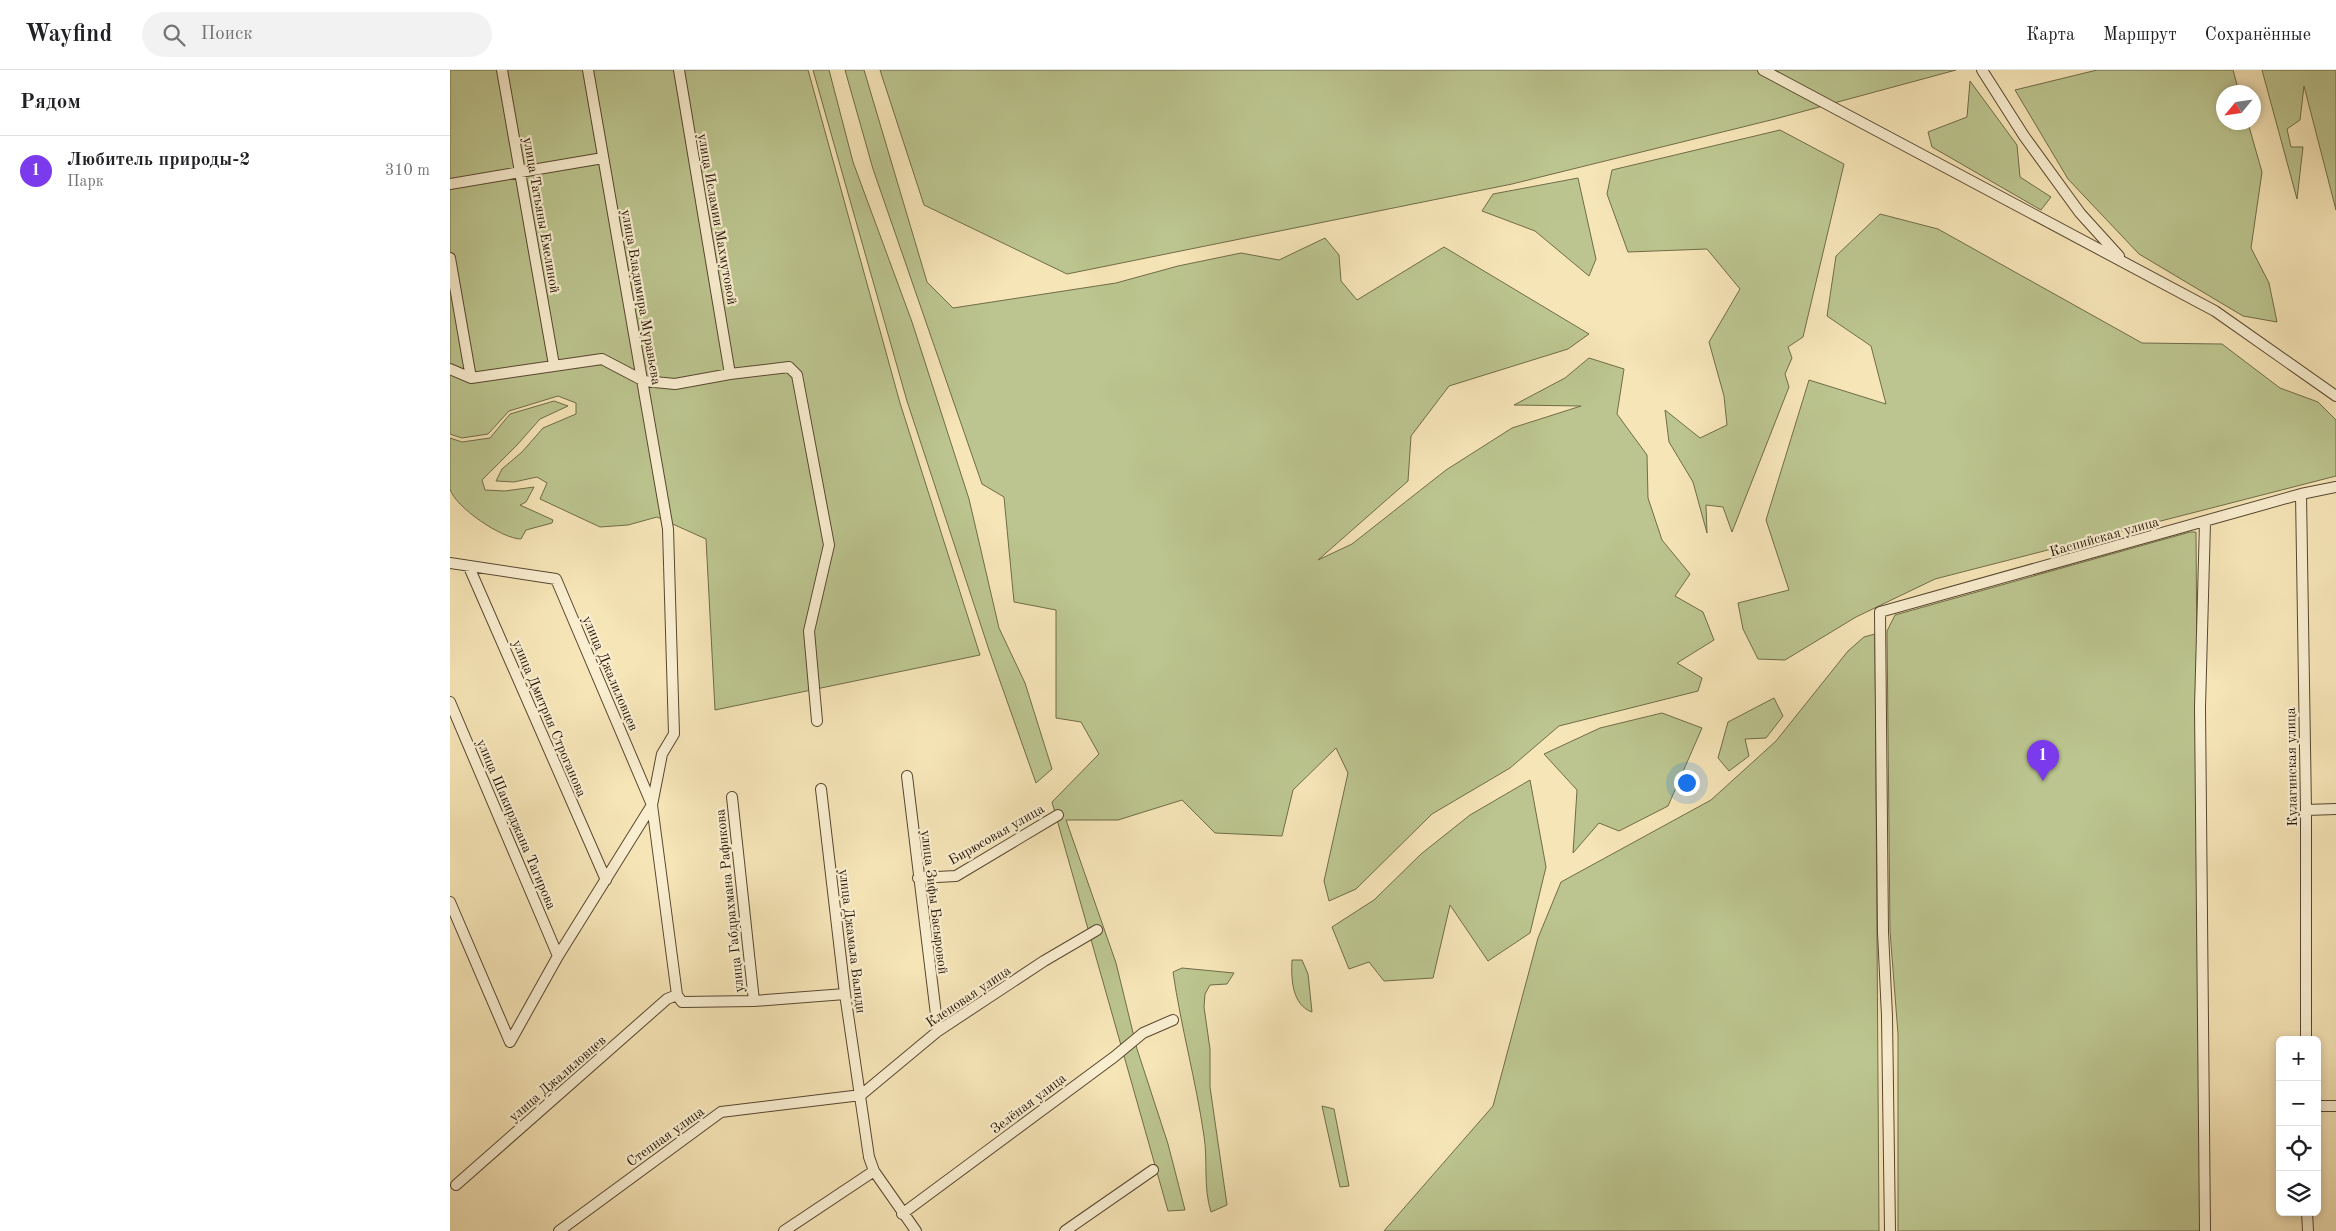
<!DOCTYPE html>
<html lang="ru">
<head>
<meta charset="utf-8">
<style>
	body { margin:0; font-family:"Old Standard TT",serif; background:#f2f2f2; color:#202124 }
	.controls { position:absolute; right:15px; bottom:15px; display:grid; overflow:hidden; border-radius:8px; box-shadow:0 2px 8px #0003 }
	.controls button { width:45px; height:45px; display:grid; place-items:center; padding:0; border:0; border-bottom:1px solid #e0e0e0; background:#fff; color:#202124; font:25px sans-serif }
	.compass { position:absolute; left:1766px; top:15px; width:45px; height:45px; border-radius:50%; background:#fff; box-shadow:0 2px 8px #0003; rotate:241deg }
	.you { position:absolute; left:1236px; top:712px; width:18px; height:18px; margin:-12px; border:4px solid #fff; border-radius:50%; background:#1a73e8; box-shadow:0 0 0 8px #1a73e833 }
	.badge { display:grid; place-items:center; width:32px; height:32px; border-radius:50%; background:#7c3aed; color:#fff; font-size:16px; font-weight:700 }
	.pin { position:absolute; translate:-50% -41px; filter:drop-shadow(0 1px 2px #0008) }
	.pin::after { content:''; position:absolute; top:26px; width:18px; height:15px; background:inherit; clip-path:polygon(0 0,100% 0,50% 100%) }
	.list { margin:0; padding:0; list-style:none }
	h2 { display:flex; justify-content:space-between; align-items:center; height:65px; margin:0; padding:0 20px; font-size:21px }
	h2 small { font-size:16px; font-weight:400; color:#757577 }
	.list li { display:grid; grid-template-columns:32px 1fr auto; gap:15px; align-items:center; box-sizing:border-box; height:70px; padding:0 20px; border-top:1px solid #e0e0e0 }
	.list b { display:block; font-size:19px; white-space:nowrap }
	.list p { margin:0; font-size:16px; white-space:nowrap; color:#757577 }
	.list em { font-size:16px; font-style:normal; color:#757577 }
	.icon { flex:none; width:28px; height:28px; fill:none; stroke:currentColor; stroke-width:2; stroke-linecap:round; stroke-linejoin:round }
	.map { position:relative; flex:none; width:1886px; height:1161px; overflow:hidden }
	header { display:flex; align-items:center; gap:30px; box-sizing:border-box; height:70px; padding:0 25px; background:#fff; border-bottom:1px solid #e0e0e0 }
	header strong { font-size:24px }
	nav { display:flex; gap:28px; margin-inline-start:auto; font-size:18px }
	.search { width:350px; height:45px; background:#f2f2f2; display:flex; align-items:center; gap:12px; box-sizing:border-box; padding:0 18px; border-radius:28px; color:#757577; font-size:19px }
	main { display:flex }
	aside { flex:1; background:#fff }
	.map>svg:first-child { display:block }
	.green { fill:#bcc58f; stroke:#706c49 }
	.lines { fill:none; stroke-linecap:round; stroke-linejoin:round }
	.minor-casing { stroke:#584730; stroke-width:12 }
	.minor { stroke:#f9eed0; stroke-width:10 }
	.labels { text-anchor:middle; stroke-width:4.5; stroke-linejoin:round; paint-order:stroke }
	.street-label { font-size:14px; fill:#231203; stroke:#f9eed0 }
</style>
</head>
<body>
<header>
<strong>Wayfind</strong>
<div class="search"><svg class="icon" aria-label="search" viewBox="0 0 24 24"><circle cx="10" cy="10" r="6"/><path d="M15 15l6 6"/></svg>Поиск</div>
<nav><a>Карта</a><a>Маршрут</a><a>Сохранённые</a></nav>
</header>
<main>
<aside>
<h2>Рядом<small></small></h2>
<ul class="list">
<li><span class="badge">1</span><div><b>Любитель природы-2</b><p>Парк</p></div><em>310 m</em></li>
</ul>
</aside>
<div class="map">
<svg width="1886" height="1161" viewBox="0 0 1886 1161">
	<rect width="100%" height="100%" fill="#f6e5b7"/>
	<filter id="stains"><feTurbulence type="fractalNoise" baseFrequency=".004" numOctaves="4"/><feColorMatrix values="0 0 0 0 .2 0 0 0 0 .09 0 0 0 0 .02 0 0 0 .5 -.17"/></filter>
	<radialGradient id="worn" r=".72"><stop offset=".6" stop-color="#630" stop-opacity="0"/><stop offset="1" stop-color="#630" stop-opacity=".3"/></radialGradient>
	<path class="green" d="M0,0H358L450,333L530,585L265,640L256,469L207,447L178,455L150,457L90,429L97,413L87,407L64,412L46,411L52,399L72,382L93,358L126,344V333L108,326L59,341L38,364L12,368L0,364Z
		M363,0H379L403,92L462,252L519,429L549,558L575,613L602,699L586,713L539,580L457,331Z
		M395,0H414L477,212L503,238L666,213L728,196L791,183L829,190L875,168L889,185L891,211L907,230L994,177L1139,264L1118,279L999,316L961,366L958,411L868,490L902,474L996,400L1062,358L1131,336L1064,335L1115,308L1139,288L1174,299L1167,344L1197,385L1198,428L1212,470L1240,504L1225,526L1253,542L1264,570L1227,593L1252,608L1248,621L1109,656L1060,698L982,744L906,819L879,831L874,811L898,703L886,678L843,720L832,766L765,763L732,730L668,750H616L666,893L687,979L718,1074L735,1140L718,1141L602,732L649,684L631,652L606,648V540L564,532L554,427L532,414L423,99Z
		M430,0H1506L1325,49L1062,114L617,204L474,135Z
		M1647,0H1783L1789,22H1774V52L1798,53L1812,102L1801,178L1819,213L1827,252L1793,246L1689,184L1618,109L1565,20Z
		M1812,0H1886V140L1854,16L1850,50L1837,59L1841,77H1853L1847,129Z
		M1520,11L1567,75L1570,107L1601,127L1591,140L1482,77L1478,62L1517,47Z
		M1330,60L1394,94L1353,267L1338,277L1342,288L1335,304L1339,317L1282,462L1273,437L1256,435L1257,463L1243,412L1219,372L1215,340L1250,368L1277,355L1274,326L1259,272L1290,219L1257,179L1178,182L1157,124L1162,100Z
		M1128,108L1146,189L1139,206L1085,161L1032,141L1043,124Z
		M1430,144L1488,159L1692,273L1772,274L1830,318L1868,332L1886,350V406L1485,509L1406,547L1335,590L1308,589L1293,559L1288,533L1339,520L1316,450L1359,310L1436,334L1421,276L1377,246L1386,186Z
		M104,331L118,336L90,349L67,375L32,410L35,420L55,421L84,417L76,432L70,435L103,450L102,453L76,460L71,469C52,469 5,437 0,419C0,408 0,380 0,368L12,372L40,368L60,344Z
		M1740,462H1746L1751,1161H1448V964L1440,861L1437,561L1445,545Z
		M1425,564L1429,1161H934L1043,1036L1088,868L1111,812L1261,730L1326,671L1398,581L1414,567Z
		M1324,628L1333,646L1316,668L1295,669L1299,686L1279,701L1268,688L1278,652Z
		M1212,643L1252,658L1218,736L1169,761L1149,753L1123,783L1127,720L1094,684L1150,658Z
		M1080,710L1096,797L1080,863L1038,891L1000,835L983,908L934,911L919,892L899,899L882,857L924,830L971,784L1020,745Z
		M842,890H852L858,904L862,942C842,935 841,909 842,890Z
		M732,898L784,903L777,914L760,915L755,924L754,937L760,979V1017L777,1135L761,1142C753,1117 758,1091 754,1066C746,1011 731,957 723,902Z
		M872,1036L884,1039L899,1116L890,1117Z"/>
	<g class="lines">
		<g class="minor-casing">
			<path id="minor" d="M52,0L104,295
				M138,0L218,459L224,664L212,684L202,735
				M229,0L280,304
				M1313,0L1765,241L1886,326
				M1532,0L1574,66L1630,143L1669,186
				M0,114L153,88
				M0,188L21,308
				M0,299L21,308
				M21,308L152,289L194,311L225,314L280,304L339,297L347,305L379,475L359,561L367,651
				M1851,424L1856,740V970
				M0,493L106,509L202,735
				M19,497L156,810
				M0,632L108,886
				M457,706L488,961
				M371,719L395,924L419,1087L424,1101L466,1161
				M282,727L304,931
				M1856,740L1886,739
				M468,808L506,806L608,745
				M0,832L60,972
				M60,972L108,886L202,735L227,925L232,932L304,931L395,924
				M411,1025L488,961L594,891L647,860
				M1867,1036H1886
				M6,1115L217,929L227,925
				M1857,1142L1858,1161
				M452,1144L664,987L693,963L723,950
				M109,1161L271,1042L411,1025
				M334,1161L424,1101
				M615,1161L703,1100
				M1440,1161L1437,946L1433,862L1430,542L1851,424L1886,417
				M1755,1161L1750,637L1755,452"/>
		</g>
		<use href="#minor" class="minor"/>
	</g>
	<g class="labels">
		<g class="street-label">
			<text transform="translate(92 145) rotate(80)" y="5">улица Татьяны Емелиной</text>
			<text transform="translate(268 149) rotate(80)" y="5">улица Исламии Махмутовой</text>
			<text transform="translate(192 227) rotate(80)" y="5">улица Владимира Муравьева</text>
			<text transform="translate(1654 466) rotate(-16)" y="5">Каспийская улица</text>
			<text transform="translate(161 603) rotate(67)" y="5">улица Джалиловцев</text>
			<text transform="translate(100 648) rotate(67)" y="5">улица Дмитрия Строганова</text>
			<text transform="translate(1841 697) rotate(-91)" y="5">Кулагинская улица</text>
			<text transform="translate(67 754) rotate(67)" y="5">улица Шакирджана Тагирова</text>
			<text transform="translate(546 764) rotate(-30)" y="5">Бирюсовая улица</text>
			<text transform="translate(279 831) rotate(-96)" y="5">улица Габдрахмана Рафикова</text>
			<text transform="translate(485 832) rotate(83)" y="5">улица Зифы Басыровой</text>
			<text transform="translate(403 871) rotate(83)" y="5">улица Джамала Валиди</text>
			<text transform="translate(518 926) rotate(-34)" y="5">Кленовая улица</text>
			<text transform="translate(107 1008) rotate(-41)" y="5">улица Джалиловцев</text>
			<text transform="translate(578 1033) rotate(-37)" y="5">Зелёная улица</text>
			<text transform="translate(215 1066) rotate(-36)" y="5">Степная улица</text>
		</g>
	</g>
	<rect width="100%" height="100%" filter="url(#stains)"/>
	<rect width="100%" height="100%" fill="url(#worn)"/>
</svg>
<div class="controls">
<button>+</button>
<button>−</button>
<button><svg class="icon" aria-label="locate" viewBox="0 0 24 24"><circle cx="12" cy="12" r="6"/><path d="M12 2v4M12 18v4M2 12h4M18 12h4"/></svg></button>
<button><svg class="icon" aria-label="layers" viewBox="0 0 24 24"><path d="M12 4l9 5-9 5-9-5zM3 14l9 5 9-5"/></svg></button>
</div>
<svg class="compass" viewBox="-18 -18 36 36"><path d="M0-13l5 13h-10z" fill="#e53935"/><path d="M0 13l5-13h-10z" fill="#757577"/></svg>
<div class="you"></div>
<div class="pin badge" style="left:1593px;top:711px">1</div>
</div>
</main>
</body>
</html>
